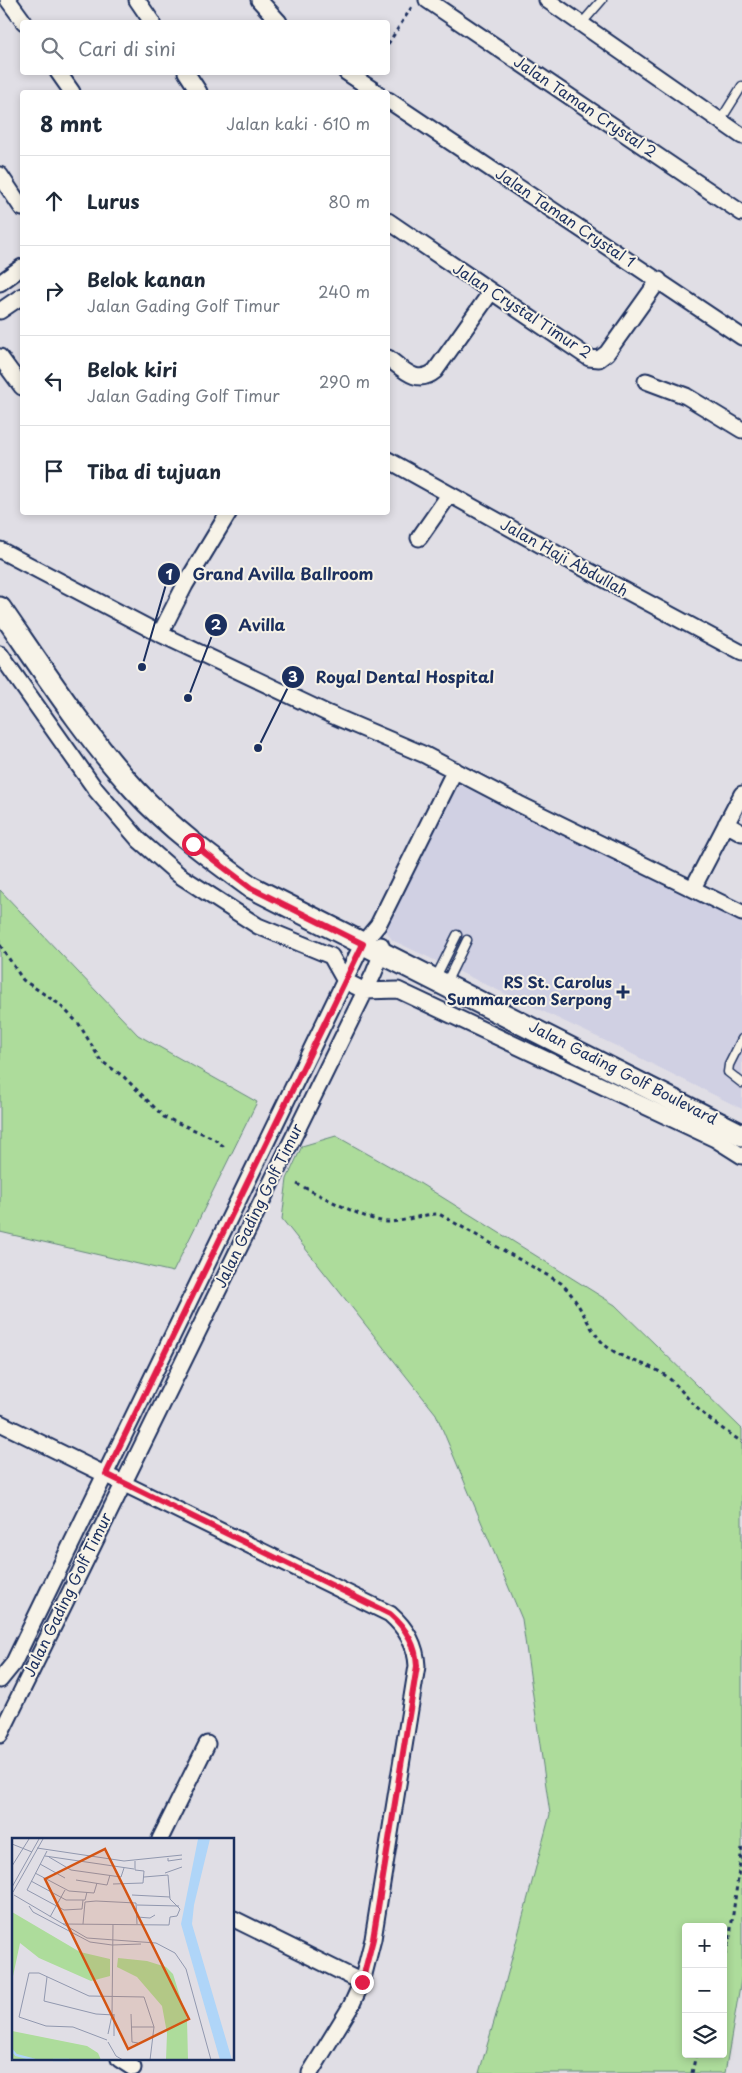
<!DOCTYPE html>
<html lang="id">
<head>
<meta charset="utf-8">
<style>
	body { margin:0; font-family:"Playpen Sans",sans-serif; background:#f2f2f3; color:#1f2937 }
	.controls { position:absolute; right:15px; bottom:15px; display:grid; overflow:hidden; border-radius:5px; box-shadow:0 2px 8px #0003 }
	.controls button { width:45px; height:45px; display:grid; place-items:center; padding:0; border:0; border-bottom:1px solid #e0e1e3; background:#fff; color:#1f2937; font:25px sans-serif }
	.stop { position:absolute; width:15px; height:15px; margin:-11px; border:4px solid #e11d48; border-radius:50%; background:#fff }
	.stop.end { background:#e11d48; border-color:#fff; box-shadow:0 1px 5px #0008 }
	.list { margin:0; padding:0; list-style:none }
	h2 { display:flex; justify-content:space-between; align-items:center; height:65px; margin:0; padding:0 20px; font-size:21px }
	h2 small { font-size:16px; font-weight:400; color:#747a83 }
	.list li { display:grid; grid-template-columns:32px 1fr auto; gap:15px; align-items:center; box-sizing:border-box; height:90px; padding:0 20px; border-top:1px solid #e0e1e3 }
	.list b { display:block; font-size:19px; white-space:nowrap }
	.list p { margin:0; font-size:16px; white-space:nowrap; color:#747a83 }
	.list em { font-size:16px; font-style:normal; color:#747a83 }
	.icon { flex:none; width:28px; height:28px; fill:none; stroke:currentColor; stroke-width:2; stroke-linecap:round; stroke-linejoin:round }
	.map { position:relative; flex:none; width:742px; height:2073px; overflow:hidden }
	.search { position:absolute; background:#fff; box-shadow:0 2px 8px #0003; left:20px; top:20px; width:370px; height:55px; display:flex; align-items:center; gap:12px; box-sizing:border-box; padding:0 18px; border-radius:5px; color:#747a83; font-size:19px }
	.panel { position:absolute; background:#fff; box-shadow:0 2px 8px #0003; left:20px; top:90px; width:370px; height:425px; border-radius:5px }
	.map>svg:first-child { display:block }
	.built { fill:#d0d0e3 }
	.green { fill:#addc9b; stroke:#64867c; fill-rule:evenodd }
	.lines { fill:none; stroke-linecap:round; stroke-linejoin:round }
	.lane-casing { stroke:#1b2f5e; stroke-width:11 }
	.street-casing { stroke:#1b2f5e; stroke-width:19 }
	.secondary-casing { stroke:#1b2f5e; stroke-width:25 }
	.path { stroke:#1b2f5e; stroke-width:3; stroke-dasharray:4 4; stroke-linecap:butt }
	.lane { stroke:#f7f3e8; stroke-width:8 }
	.street { stroke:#f7f3e8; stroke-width:15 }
	.secondary { stroke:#f7f3e8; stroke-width:21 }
	.route { stroke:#e11d48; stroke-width:6 }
	.poi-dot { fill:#1b2f5e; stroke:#f7f3e8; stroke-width:2 }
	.labels { text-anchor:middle; stroke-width:4; stroke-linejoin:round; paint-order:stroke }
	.street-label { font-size:15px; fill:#1b2f5e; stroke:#f7f3e8 }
	.poi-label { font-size:15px; font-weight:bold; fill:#1b2f5e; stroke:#f7f3e8; text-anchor:end }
	.inset-river { fill:none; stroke:#afd5f8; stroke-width:2.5 }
	.inset-road { fill:none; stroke:#9198af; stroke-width:1 }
	.view { fill:#d45514; fill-opacity:0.15; stroke:#d45514; stroke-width:2.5 }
	.inset-edge { fill:none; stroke:#1b2f5e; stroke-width:2.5 }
	.leader { fill:none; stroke:#1b2f5e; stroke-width:2 }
	.callout-dot { fill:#1b2f5e; stroke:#f7f3e8; stroke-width:2 }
	.mark-label { font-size:15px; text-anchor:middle; font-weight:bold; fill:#fff }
	.callout-label { font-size:16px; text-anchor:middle; font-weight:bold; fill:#1b2f5e; stroke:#f7f3e8; stroke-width:4; stroke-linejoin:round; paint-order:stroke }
</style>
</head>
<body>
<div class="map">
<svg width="742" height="2073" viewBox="0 0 742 2073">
	<rect width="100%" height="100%" fill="#e0dee5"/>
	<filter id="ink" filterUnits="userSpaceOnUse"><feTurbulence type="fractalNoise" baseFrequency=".02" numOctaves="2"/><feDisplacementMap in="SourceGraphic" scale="10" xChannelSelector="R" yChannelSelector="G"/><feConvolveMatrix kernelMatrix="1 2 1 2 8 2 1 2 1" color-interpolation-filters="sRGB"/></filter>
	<g filter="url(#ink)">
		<path class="built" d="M458,784L689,892L742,919V1109L614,1045L392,940L384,927Z"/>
		<path class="green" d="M0,890L138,1035L257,1102L173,1272L0,1232Z
			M336,1136L421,1184L615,1305L742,1429V1974L725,2073H479L505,1984L550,1814L522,1619L436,1414L282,1219L287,1179L302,1146ZM686,1927H723V2054H686Z"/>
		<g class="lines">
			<g class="lane-casing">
				<path id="lane" d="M582,23L602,0
					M720,121L742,86
					M435,979L457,935
					M446,983L467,940
					M742,1039L729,1065L728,1072L742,1083"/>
			</g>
			<g class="street-casing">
				<path id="street" d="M8,0L24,22
					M137,0L152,22
					M259,0L279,22
					M427,0L742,213
					M547,0L742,136
					M58,72L72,92
					M186,72L199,92
					M346,72L376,92
					M388,100L742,337
					M0,175L22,208
					M388,221L589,358L599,359L607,353L659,280
					M0,283L22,267
					M0,311L22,296
					M0,357L22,387
					M388,358C403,369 417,386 435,371L491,292
					M646,381L686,396L742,430
					M388,460L559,555L742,653
					M419,538L449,495
					M0,550L160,634L329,714L425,755L519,804L742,913
					M160,634L185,585L229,512
					M0,654L96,790L139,840L179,875L258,926L331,956L345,981L365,991L398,990L715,1139L742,1156
					M726,824L742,833
					M693,888L742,794
					M0,1423L390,1614C406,1628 416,1644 417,1666L373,1939L362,1982L351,2006L310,2073
					M0,1680L13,1664L363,943L378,925L455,770
					M0,1735L373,975L382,953L381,945
					M160,1839L207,1744
					M234,1919L362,1982
					M119,2059L133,2068"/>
			</g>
			<g class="secondary-casing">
				<path id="secondary" d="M0,608C43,670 84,734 135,790C170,828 211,858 251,887L742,1135"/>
			</g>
			<path class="path" d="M388,44L413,5
				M0,945L23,980L59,1004L79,1024L101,1061L123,1076L164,1117L211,1137L226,1148
				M297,1184C317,1193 369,1223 390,1222C407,1221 422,1214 439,1214L561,1283C580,1301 585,1323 602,1342C618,1359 641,1361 660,1372C677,1382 685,1397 699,1410C712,1422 727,1432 742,1442
				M723,1962L730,1936L742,1848
				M692,2073L696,2054"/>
			<use href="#lane" class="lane"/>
			<use href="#street" class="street"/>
			<use href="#secondary" class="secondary"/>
		</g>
	</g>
	<g class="lines" filter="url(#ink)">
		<path class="route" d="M193,844L251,888L363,944L106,1474L390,1614C406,1628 416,1644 417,1666L373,1939L362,1982"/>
	</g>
	<path class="poi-dot" d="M620.5 984.5h5v5h5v5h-5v5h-5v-5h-5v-5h5z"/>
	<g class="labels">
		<g class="street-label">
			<text transform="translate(585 107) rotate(34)" y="5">Jalan Taman Crystal 2</text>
			<text transform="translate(565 218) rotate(34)" y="5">Jalan Taman Crystal 1</text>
			<text transform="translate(522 311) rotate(33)" y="5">Jalan Crystal Timur 2</text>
			<text transform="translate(564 558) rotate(29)" y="5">Jalan Haji Abdullah</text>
			<text transform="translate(623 1073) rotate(27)" y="5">Jalan Gading Golf Boulevard</text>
			<text transform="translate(259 1206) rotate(-64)" y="5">Jalan Gading Golf Timur</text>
			<text transform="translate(68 1595) rotate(-64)" y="5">Jalan Gading Golf Timur</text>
		</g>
		<g class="poi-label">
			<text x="612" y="988">RS St. Carolus<tspan x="612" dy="17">Summarecon Serpong</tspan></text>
		</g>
	</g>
	<g transform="translate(12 1838)">
		<rect width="222" height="222" fill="#e0dee5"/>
		<path d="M0,74L68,114L98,121V138L79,143L27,120L8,105L0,143ZM106,120L135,123L154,129L161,136L175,181L176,222H154L155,195L150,168L125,139L105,129ZM0,193L75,208L86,215L89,222H0Z" fill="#addc9b"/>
		<path d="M186,1H198L182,67L180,86L220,222H208L169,86Z" fill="#afd5f8"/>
		<path class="inset-river" d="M0,212L4,217L23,222M41,222H57"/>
		<path class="inset-road" d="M0,6L20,14M25,10L112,23L170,17M35,13L15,52L52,72L70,71L71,62M33,18L122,31M37,19L59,32L109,39L112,30M156,20V23L170,21M28,26L53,40M0,28L17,1M23,35L57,53L82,55L85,45M153,35L170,29M64,42L95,47L98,37M19,43L54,62H73L75,54M101,46L131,45L132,33L123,32V23M0,49L27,1M1,54L31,1M2,57L75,100L144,105L163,115L174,131L199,222M120,57L158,59M125,67L167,68M17,68L21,74L78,104L100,107L129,106M38,79L53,52M125,79L138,80L143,77M51,86L157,87L158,79L165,78L168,71L158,61L156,37L132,39M71,86L73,64L84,63L124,65L125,86M35,139L32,163L84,176L102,177M102,176V198M119,176L120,204L126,205M119,189H142M96,196L100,177L101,86M95,202L61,189L34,188L7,179L17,135H27L77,158L132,159L142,189L138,222M96,204L104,218L111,222"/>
		<path class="view" d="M93,11L177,181L116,211L33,41Z"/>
		<rect width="222" height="222" class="inset-edge"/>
	</g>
	<path class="leader" d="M142 667L169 574M188 698L216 625M258 748L293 677"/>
	<g class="callout-dot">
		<circle cx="142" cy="667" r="5"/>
		<circle cx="188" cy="698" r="5"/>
		<circle cx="258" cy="748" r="5"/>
		<circle cx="169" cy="574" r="12"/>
		<circle cx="216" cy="625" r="12"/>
		<circle cx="293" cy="677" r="12"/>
	</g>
	<g class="mark-label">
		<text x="169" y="580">1</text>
		<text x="216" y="630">2</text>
		<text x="293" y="682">3</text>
	</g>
	<g class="callout-label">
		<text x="283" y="580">Grand Avilla Ballroom</text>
		<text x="262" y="631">Avilla</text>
		<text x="405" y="683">Royal Dental Hospital</text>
	</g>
</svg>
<div class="controls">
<button>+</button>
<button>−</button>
<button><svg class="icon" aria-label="layers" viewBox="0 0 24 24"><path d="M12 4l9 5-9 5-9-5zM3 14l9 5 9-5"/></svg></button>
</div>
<div class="stop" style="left:193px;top:844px"></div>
<div class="stop end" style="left:362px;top:1982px"></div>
<div class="search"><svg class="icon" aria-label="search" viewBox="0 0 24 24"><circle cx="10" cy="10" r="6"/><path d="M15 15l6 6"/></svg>Cari di sini</div>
<section class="panel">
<h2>8 mnt<small>Jalan kaki · 610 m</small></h2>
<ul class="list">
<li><svg class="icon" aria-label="ahead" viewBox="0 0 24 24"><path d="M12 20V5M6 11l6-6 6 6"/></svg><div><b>Lurus</b></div><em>80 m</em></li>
<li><svg class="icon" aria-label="right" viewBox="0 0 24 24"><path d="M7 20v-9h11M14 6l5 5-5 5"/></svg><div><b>Belok kanan</b><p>Jalan Gading Golf Timur</p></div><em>240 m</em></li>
<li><svg class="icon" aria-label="left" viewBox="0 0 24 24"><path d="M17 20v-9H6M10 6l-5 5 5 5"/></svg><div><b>Belok kiri</b><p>Jalan Gading Golf Timur</p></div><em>290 m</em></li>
<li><svg class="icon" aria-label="arrive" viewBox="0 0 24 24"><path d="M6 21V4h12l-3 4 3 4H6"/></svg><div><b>Tiba di tujuan</b></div></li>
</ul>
</section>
</div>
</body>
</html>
